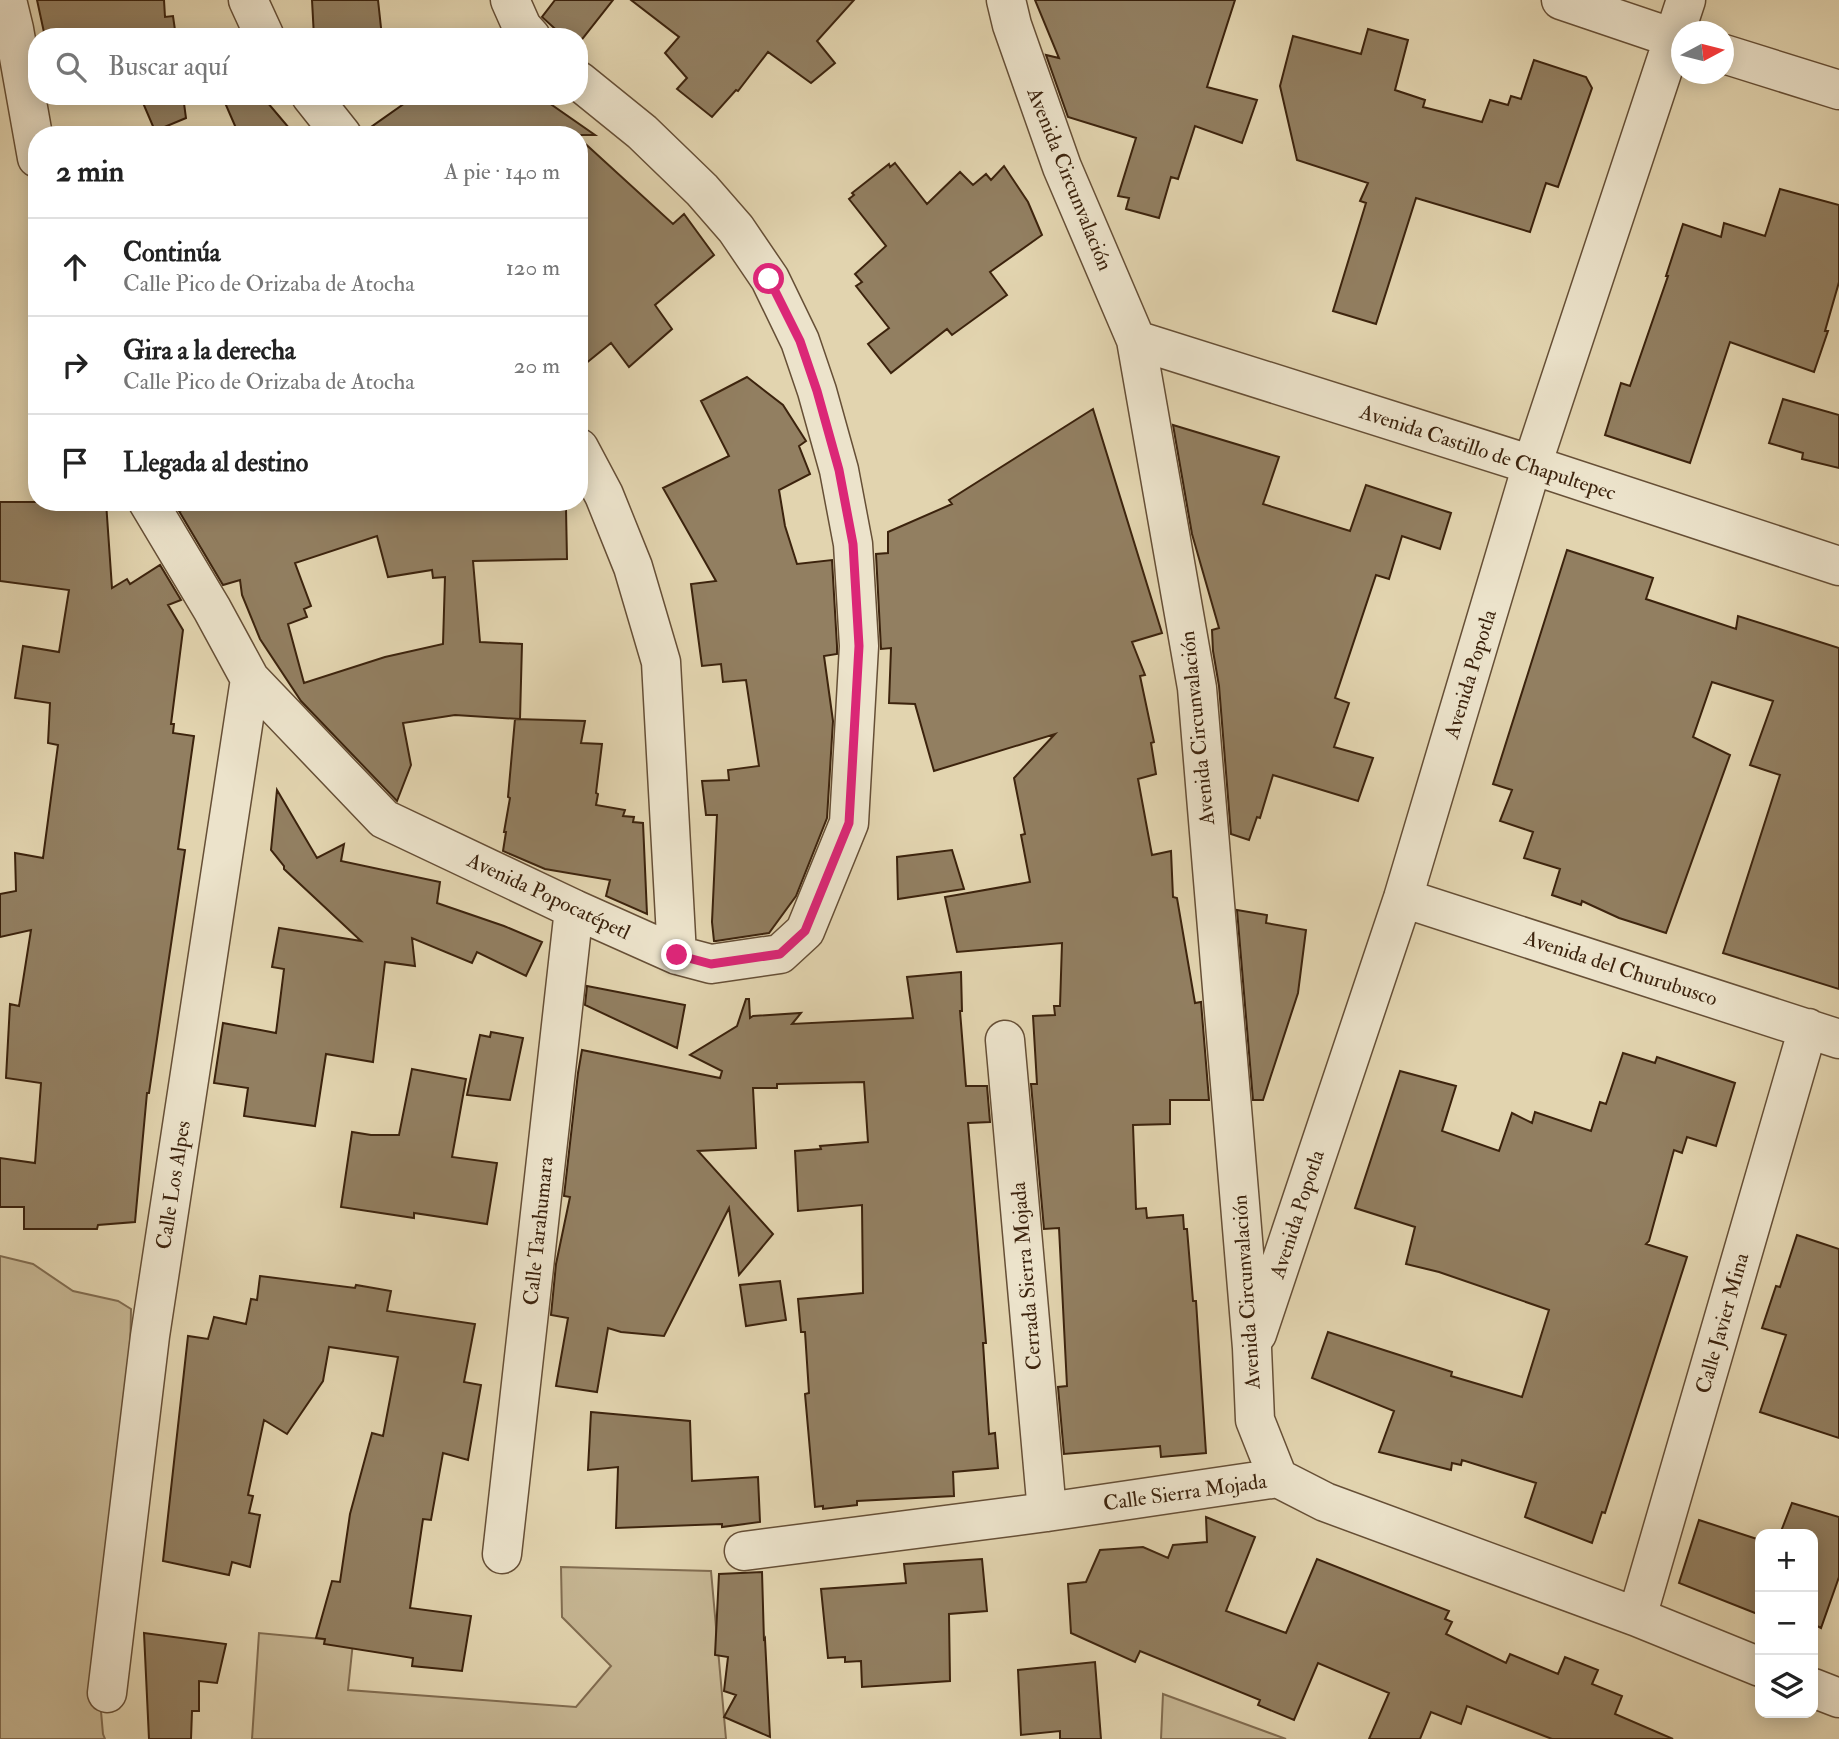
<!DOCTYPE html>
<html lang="es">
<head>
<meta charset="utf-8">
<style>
	body { margin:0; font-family:"IM FELL Double Pica",serif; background:#f6f6f6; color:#222 }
	.controls { position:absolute; right:21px; bottom:21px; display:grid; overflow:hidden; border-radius:14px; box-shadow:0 4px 18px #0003 }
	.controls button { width:63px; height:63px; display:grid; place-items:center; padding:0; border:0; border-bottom:2px solid #e0e0e0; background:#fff; color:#222; font:35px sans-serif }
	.compass { position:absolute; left:1671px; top:21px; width:63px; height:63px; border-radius:50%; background:#fff; box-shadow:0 4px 18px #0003; rotate:83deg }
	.stop { position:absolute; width:21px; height:21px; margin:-16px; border:5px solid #db2777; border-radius:50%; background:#fff }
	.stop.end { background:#db2777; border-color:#fff; box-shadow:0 2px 7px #0008 }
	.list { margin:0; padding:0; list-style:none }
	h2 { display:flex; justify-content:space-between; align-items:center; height:91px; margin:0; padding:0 28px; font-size:30px }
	h2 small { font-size:23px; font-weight:400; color:#767676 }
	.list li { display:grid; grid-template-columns:46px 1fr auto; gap:21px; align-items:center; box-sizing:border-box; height:98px; padding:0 28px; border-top:2px solid #e0e0e0 }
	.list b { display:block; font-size:26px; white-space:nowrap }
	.list p { margin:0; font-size:23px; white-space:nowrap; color:#767676 }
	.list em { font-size:23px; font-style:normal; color:#767676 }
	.icon { flex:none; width:38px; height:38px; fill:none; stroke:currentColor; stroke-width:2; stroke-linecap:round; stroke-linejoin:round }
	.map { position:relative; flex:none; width:1839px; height:1739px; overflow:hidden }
	.search { position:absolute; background:#fff; box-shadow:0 4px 18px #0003; left:28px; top:28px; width:560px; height:77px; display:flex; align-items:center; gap:18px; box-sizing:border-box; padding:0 24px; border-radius:28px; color:#767676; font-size:26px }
	.panel { position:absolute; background:#fff; box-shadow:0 4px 18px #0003; left:28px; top:126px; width:560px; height:385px; border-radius:28px }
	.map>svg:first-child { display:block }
	.green { fill:#c6b693; stroke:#816c50; stroke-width:2 }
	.building { fill:#927f61; stroke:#3c230d; stroke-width:2; fill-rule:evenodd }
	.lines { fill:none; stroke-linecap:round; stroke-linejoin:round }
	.minor-casing { stroke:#664f36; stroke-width:41 }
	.minor { stroke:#ece3cb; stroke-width:38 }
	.route { stroke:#db2777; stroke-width:9 }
	.labels { text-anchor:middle; stroke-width:7; stroke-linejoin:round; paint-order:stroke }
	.street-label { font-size:21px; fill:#3c230d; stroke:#ece3cb }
</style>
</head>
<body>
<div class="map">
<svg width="1839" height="1739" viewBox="0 0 1839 1739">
	<rect width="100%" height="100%" fill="#e2d4af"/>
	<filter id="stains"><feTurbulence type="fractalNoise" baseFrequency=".00286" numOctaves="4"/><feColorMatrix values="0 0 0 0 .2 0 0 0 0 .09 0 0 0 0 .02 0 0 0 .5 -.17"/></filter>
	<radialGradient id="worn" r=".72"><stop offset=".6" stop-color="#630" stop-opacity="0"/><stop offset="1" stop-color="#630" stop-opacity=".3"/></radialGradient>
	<path class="green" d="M0,1256L33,1264L73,1291L118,1301L131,1309L128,1474L100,1700L103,1734L105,1739H0Z
		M561,1567L711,1571L726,1739H252L259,1633L353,1642L348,1690L576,1707L611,1666L562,1617Z
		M1163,1694L1286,1739H1161Z"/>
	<path class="building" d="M37,0H164L165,17L173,16L176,37H45Z
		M312,0H378L382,37H314Z
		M555,0H613L579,43V37H564L542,17Z
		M631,0H854L817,41L835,63L811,83L768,52L738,91L736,90L712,117L677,89L687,78L665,53L679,37Z
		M1035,0H1235L1207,87L1257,100L1242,143L1195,126L1178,179L1171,177L1159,218L1126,209L1129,198L1118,196L1136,138L1068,117L1046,55L1059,58Z
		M1368,29L1408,40L1395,90L1425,100L1423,107L1482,122L1490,100L1508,105L1511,96L1521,99L1534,60L1586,77L1592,88L1558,187L1546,183L1530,232L1416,198L1376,324L1333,311L1366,203L1360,201L1368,183L1297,160L1280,86L1293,36L1361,54Z
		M140,96H183L186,118L155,131Z
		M222,96H262L295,135H239Z
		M415,96H539L595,135H363L364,132Z
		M579,138L673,224L684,214L714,255L655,305L672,329L629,367L611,343L579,369Z
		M895,163L927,204L960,172L973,185L986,174L991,180L1004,166L1028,202L1042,235L990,272L1007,295L952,335L947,329L891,373L868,344L889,328L856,286L862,282L855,274L886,246L849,199L854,195L852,193L889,164L890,167Z
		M1780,189L1839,205V282L1825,331H1828L1814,372L1730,342L1690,463L1605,435L1621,383L1630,386L1668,276H1666L1683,224L1721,237L1724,223L1765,236Z
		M747,377L783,405L806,441L799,446L810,474L779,490L785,526L797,564L832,560L837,646V654L824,656L833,721L827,818L796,896L769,933L716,941H714L712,922L717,815H706L702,781L729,780L728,770L759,766L746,680L723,682L721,664L702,666L691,584L716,581L663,488L729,456L701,401Z
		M1783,399L1839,415V468L1802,459L1803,453L1769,443Z
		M1093,409L1162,633L1132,642L1145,675L1140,676L1154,742L1151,743L1156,774L1138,779L1152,855L1171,851L1173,897L1177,898L1195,1003L1201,1002L1209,1100H1170V1124L1133,1125L1136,1209L1146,1208L1147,1218L1183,1215L1184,1229H1187L1193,1301H1196L1206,1453L1161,1457L1160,1446L1064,1454L1058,1387L1067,1386L1059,1228L1044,1229L1031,1084H1037L1033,1016L1055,1015L1054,1006H1060L1062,943L957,952L945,897L1030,882L1021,835L1025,834L1014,778L1055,734L934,771L915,704L889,703L891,648L881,649L876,554L888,553V532L952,504L949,500Z
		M1173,425L1279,457L1263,504L1350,531L1366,485L1451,513L1440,549L1402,536L1389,579L1376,575L1335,698L1349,703L1334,747L1373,758L1358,801L1273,775L1260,818L1257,817L1249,840L1231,834L1219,686L1213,651L1212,630L1219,628L1192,534Z
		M0,502H106L112,588L127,579L130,584L160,565L181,600L168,605L183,630L171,724H174L173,733L194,736L178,849L185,850L149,1093H147L135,1222L98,1225L97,1229H24V1207H0V1158L35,1163L41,1083L6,1078L10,1004L19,1006L31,930L0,937V894L16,891L15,853L43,858L58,745L48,743L50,703L15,698L23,646L59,652L69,590L0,581Z
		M204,502H538V510L566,509L567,559L473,561L480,642L522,644L520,719L455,715L403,723L411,765L397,801L301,701L260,639L242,595L240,580L223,585L179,511ZM377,536L388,577L432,570L433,578L445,577L443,644L385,657L304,683L288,624L307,617L304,609L311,606L295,563Z
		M1567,550L1653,578L1646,599L1736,629L1738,616L1839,648V989L1723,953L1780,775L1750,765L1773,701L1712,682L1693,737L1730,755L1666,933L1619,918L1582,901L1581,905L1552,895L1560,869L1524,858L1533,832L1500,821L1512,790L1493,784Z
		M515,719L585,721L581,743L602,744L596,793L598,794L596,805L625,810L623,816L634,817L633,822L643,823L647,914L606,896L610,880L545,869L503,851L506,832H504L510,798L508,797Z
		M277,790L317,858L344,844L341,861L440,882L437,903L504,926L542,942L526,976L477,952L472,963L412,938L415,966L385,962L373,1062L326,1054L315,1126L244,1116L248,1088L214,1083L223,1023L276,1033L284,969L272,967L279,928L361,941L284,869V866L271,850Z
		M952,850L964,889L898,899L897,857Z
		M1237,910L1267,915L1266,923L1306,930L1298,993L1263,1100H1253Z
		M961,972L962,1011H960L966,1086H987L990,1122L968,1123L986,1343H983L989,1434L995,1433L998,1468L953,1472L954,1496L857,1501V1505L823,1509V1506L815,1507L805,1394L809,1393L805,1332H801L798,1299L863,1293L862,1205L798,1211L795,1151L821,1149L820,1146L868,1142L864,1082L777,1084V1088H753L756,1148L698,1151L773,1234L739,1275L729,1208L664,1336L621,1332L608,1328L597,1392L556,1386L568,1318L551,1315L556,1264L570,1197L564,1196L578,1073L582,1050L720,1078L722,1071L690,1055L737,1026L746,999H749L750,1018L753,1016L801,1013L792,1024L913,1018L907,977Z
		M587,986L685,1005L677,1048L585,1005Z
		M491,1032L523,1038L510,1100L467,1095L480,1035L490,1037Z
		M1623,1053L1655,1063L1657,1057L1735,1083L1716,1146L1687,1137L1682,1153L1674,1150L1649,1241L1646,1244L1687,1257L1605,1513L1602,1512L1592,1543L1525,1517L1536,1483L1462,1460L1461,1465L1452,1463L1451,1470L1379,1452L1394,1411L1312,1378L1328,1332L1452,1372L1451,1376L1522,1397L1549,1310L1439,1272L1406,1264L1415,1227L1355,1208L1400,1071L1456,1086L1442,1131L1499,1151L1512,1113L1532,1123L1535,1112L1591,1131L1600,1102L1606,1104Z
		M412,1069L466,1079L452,1157L497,1163L487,1224L414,1213V1218L341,1207L352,1132L371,1135H399Z
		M1797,1235L1839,1249V1438L1760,1412L1786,1335L1762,1328L1776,1286L1780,1287Z
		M260,1276L355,1288L356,1285L391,1291L387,1311L475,1324L464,1382L481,1385L468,1460L443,1453L431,1520L423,1519L410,1608L471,1616L462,1671L412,1666L413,1658L324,1644L325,1639L316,1638L332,1581L340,1582L350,1514L372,1433L383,1436L398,1357L329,1347L323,1381L287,1434L264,1420L248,1495L253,1496L249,1513L260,1515L250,1567L232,1562L229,1575L163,1561L188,1336L208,1339L214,1317L246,1324L251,1299L257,1300Z
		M780,1281L786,1320L746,1326L740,1285Z
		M591,1412L690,1421L692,1481L758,1477L760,1522L722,1527V1524L616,1528L618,1467L588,1470Z
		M1792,1503L1839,1517V1577L1821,1628L1813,1624V1534H1780Z
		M1206,1517L1255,1537L1226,1611L1286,1633L1317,1559L1449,1611L1445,1619L1452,1622L1446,1634L1506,1663L1510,1654L1558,1674L1565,1657L1598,1670L1592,1684L1622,1696L1615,1714L1673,1739H1552L1467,1706L1461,1724L1431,1712L1420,1739H1369L1389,1693L1318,1663L1294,1720L1258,1705L1260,1700L1140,1651L1135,1662L1071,1633L1068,1584L1086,1582L1100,1550L1143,1547L1168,1558L1173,1545L1207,1542Z
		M1699,1520L1760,1540V1615L1679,1583Z
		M982,1559L987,1611L949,1614L950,1681L862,1687L861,1661L845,1662V1657L828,1658L821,1589L906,1583L904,1564Z
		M762,1572L764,1641L765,1639L770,1737L724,1717L736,1695L724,1691L728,1657L715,1655L719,1574Z
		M144,1633L226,1644L217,1683L199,1681V1711H192L191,1739H149Z
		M1095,1662L1101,1739H1060V1731L1021,1735L1018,1670Z"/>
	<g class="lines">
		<g class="minor-casing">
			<path id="minor" d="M7,0L14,29L37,158
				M248,0L265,37
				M510,0L522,27L531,37
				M1006,0L1012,25L1062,167L1136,340L1197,688L1252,1348L1255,1420L1278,1478
				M1561,0L1682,41
				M1724,54L1839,90
				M311,96L342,135
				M1136,340L1532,465L1839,566
				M579,448L604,495L633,567L661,662L677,955
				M148,502L212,609L250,679L384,819L574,909L677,955L711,964L780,954L805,931L849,823L859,646L853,544L839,470L817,391L800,341L770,279L736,229L702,190L642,132L579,81
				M1403,898L1839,1039
				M1005,1040L1047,1512
				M1257,1334L1403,898L1532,465L1686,0
				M744,1551L1047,1512L1278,1478L1325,1502L1637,1617L1760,1667
				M502,1554L574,909
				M1637,1617L1808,1028
				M1813,1688L1839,1698
				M107,1693L150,1336L250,679"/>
		</g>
		<use href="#minor" class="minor"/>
	</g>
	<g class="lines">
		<path class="route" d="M677,955L711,964L780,954L805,931L849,823L859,646L853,544L839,470L817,391L800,341L769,279"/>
	</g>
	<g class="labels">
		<g class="street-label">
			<text transform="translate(1070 179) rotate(68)" y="7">Avenida Circunvalación</text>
			<text transform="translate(1488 452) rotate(18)" y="7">Avenida Castillo de Chapultepec</text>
			<text transform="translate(1470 674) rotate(-73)" y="7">Avenida Popotla</text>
			<text transform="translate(1197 728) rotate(-96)" y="7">Avenida Circunvalación</text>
			<text transform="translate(549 896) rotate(25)" y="7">Avenida Popocatépetl</text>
			<text transform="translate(1621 968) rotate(18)" y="7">Avenida del Churubusco</text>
			<text transform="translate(173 1185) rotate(-81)" y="7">Calle Los Alpes</text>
			<text transform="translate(1297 1214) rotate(-72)" y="7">Avenida Popotla</text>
			<text transform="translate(538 1231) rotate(-84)" y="7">Calle Tarahumara</text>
			<text transform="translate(1026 1276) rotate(-95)" y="7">Cerrada Sierra Mojada</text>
			<text transform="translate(1246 1292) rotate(-94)" y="7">Avenida Circunvalación</text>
			<text transform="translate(1722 1323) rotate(-74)" y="7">Calle Javier Mina</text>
			<text transform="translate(1185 1492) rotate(-8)" y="7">Calle Sierra Mojada</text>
		</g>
	</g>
	<rect width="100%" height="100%" filter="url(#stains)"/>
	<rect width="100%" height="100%" fill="url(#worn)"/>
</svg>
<div class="controls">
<button>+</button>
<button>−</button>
<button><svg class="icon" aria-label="layers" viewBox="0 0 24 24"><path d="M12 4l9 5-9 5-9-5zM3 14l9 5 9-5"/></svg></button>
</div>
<svg class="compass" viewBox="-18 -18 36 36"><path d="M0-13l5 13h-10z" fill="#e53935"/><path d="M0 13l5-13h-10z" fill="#767676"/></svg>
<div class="stop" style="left:769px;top:279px"></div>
<div class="stop end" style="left:677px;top:955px"></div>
<div class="search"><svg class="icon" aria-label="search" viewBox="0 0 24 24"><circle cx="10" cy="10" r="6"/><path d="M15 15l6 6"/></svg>Buscar aquí</div>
<section class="panel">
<h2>2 min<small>A pie · 140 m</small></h2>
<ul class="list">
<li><svg class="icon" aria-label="ahead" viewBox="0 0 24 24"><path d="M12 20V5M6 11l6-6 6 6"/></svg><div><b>Continúa</b><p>Calle Pico de Orizaba de Atocha</p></div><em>120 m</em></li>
<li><svg class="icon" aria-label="right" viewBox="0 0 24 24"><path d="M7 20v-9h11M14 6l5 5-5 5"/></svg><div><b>Gira a la derecha</b><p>Calle Pico de Orizaba de Atocha</p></div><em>20 m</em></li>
<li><svg class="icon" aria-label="arrive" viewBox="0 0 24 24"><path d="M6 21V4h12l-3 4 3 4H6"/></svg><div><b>Llegada al destino</b></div></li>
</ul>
</section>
</div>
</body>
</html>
